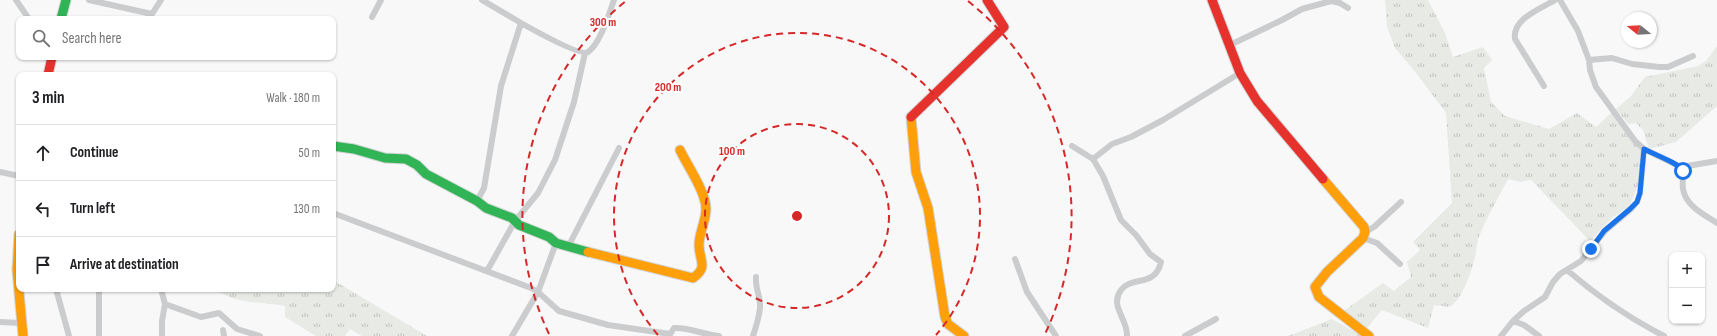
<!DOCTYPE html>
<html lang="en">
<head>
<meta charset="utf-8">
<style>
	body { margin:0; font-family:"Sofia Sans Condensed",sans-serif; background:#f6f6f6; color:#202124 }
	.controls { position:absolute; right:12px; bottom:12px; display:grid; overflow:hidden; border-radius:8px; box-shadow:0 1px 3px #0004 }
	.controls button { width:36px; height:36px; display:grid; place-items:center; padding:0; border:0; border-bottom:1px solid #e0e0e0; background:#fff; color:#202124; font:20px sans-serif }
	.compass { position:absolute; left:1621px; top:12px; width:36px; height:36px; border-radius:50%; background:#fff; box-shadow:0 1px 3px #0004; rotate:288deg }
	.stop { position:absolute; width:12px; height:12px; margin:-9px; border:3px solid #1a73e8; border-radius:50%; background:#fff }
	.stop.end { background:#1a73e8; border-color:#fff; box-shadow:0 1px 4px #0008 }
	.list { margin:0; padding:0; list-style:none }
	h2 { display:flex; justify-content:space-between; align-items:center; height:52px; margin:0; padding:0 16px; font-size:17px }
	h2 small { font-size:13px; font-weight:400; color:#757577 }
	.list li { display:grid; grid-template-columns:26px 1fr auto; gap:12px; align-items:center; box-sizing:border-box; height:56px; padding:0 16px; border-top:1px solid #e0e0e0 }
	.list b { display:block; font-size:15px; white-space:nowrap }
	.list em { font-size:13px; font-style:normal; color:#757577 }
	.icon { flex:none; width:22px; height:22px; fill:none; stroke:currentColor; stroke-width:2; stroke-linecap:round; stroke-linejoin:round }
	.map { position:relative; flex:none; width:1717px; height:336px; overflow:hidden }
	.search { position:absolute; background:#fff; box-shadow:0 1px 3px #0004; left:16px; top:16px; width:320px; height:44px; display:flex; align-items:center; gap:10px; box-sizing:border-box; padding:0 14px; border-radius:8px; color:#757577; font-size:15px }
	.panel { position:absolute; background:#fff; box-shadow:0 1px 3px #0004; left:16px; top:72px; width:320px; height:220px; border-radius:8px }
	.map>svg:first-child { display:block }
	.grass { fill:url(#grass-tufts) }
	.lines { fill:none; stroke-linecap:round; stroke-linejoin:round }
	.fast-casing { stroke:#d4d5d6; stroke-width:11 }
	.slow-casing { stroke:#d4d5d6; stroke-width:11 }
	.jam-casing { stroke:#d4d5d6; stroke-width:11 }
	.street { stroke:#cbcccd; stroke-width:6 }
	.fast { stroke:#30b455; stroke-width:9 }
	.slow { stroke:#ff9f0a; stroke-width:9 }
	.jam { stroke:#e5322d; stroke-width:9 }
	.route { stroke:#1a73e8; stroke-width:5 }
	.ring { fill:none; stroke:#d62828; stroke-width:2; stroke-dasharray:7 5 }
	.centre { fill:#d62828; stroke:#fff; stroke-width:2 }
	.ring-label { font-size:12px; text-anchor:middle; font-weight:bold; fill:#d62828; stroke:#fff; stroke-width:4; stroke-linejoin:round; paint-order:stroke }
</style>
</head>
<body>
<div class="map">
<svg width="1717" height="336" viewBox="0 0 1717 336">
	<defs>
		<pattern id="grass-tufts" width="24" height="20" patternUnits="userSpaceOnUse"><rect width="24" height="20" fill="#e7eae5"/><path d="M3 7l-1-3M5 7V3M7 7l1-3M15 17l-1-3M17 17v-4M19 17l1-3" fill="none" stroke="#bfc2bf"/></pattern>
	</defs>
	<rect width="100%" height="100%" fill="#f8f8f8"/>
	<path class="grass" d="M1385,0H1428L1445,33L1453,57L1483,47L1492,60L1484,68L1491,102L1505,116L1549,129L1577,113L1596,127L1612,112L1644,153L1638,186L1629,207L1613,217L1590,241L1531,180L1520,182L1508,179C1499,197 1488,215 1480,234C1476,243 1477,252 1474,261C1470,276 1462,298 1450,307L1434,305L1428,328L1382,310L1365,330L1341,313L1383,283L1394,291L1411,277L1407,262L1420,250L1413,242L1452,203L1446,113L1417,74L1395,48L1387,27Z
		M1717,46V106L1676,142L1649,149L1643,130L1636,123L1628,124L1616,109L1631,96L1645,77L1698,66L1707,60Z
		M333,280L427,336H362L350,329L345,336H316L285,317V306C256,300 241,306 214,289H333Z
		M1332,319L1362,336H1288Z"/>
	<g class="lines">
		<g class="fast-casing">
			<path id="fast" d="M61,19L66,0
				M333,146L354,149L385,158L406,159L417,165L426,174L477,201L486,208L512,218L519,225L549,237L556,243L588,252"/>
		</g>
		<g class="slow-casing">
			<path id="slow" d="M911,117L916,172L928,208L945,317L948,324L964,336
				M1323,179L1364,227L1365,232L1363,238L1327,272L1315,287L1319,297L1369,336
				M19,234L17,270L23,336
				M588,252L693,278C709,267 699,260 699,245C699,233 706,221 706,209C706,192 687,165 680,150"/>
		</g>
		<g class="jam-casing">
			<path id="jam" d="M1212,0L1240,73L1257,101L1323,179
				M48,75L52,57
				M911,117L1004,27L987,0"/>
		</g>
		<path class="street" d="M16,0L29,19
			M89,0L152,14L161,0
			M1560,0L1578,31L1589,60L1590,70L1596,87L1635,141L1644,149L1681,167L1717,161
			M372,17L381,0
			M521,23C530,28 581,57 588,52C600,44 609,14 614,0
			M1230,45L1282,20L1302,9L1331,1L1340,3L1348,8
			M1589,60L1612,58L1632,64L1659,67H1668L1693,56
			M1544,86L1515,39C1512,19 1540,9 1555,0
			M1072,146L1093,159L1103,176L1121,220L1136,235L1150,254L1161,262C1155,288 1132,275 1121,290C1109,306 1128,319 1127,336
			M1093,159L1112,144L1131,137L1163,120L1240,73
			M1681,167C1684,174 1682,181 1683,189C1686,206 1703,214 1717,223
			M0,172L19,176
			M477,201L484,188L501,86L521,23L482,0
			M333,213L531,288L538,292L559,311L608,325L670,334
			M1365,232L1374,227L1401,202
			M1363,238L1377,243L1400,264
			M568,247L619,148
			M1015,259L1027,292L1056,336
			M1567,270C1597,296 1629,318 1664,336
			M487,271L515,221L538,193L555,160L574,102L585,53
			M56,289L69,336
			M99,289V336
			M161,289L165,304L162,321V336
			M165,304L201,317L219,313L237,329L260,336
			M1513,321L1524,325L1539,336
			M0,322L21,323
			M223,330L224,336
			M512,336L538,292L556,243
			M669,336L674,328C689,327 704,335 719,336
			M753,336C756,327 759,317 760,308C761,297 755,289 756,277
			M1185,336L1216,319
			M1501,336L1513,321L1524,311L1545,297L1553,282L1560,274L1581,261L1605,231L1631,209L1637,202L1640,193L1644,149"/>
		<use href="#fast" class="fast"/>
		<use href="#slow" class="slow"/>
		<use href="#jam" class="jam"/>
	</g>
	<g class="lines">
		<path class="route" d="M1591,249L1604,231L1630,209L1637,202L1640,193L1644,149C1653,154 1679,163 1683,171"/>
	</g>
	<g class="ring">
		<circle cx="797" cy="216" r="92"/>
		<path d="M658 335A183 183 0 1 1 936 335"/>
		<path d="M549 334A275 275 0 0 1 626 1M968 1A275 275 0 0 1 1045 334"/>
	</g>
	<circle cx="797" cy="216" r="6" class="centre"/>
	<g class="ring-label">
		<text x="603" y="26">300 m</text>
		<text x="668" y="91">200 m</text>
		<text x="732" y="155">100 m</text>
	</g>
</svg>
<div class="controls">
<button>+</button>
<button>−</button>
</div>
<svg class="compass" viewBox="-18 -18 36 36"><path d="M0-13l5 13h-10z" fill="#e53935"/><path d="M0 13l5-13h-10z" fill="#757577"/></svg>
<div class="stop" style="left:1683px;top:171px"></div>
<div class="stop end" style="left:1591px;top:249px"></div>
<div class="search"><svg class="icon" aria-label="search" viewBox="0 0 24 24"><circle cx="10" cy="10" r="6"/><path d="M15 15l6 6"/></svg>Search here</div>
<section class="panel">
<h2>3 min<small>Walk · 180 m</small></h2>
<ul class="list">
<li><svg class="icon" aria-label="ahead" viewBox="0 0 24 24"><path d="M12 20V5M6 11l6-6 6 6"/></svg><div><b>Continue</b></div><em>50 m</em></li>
<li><svg class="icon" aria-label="left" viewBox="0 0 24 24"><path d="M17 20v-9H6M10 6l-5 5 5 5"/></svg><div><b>Turn left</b></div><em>130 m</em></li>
<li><svg class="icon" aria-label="arrive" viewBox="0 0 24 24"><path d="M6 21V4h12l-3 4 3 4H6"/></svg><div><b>Arrive at destination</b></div></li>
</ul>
</section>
</div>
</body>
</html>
